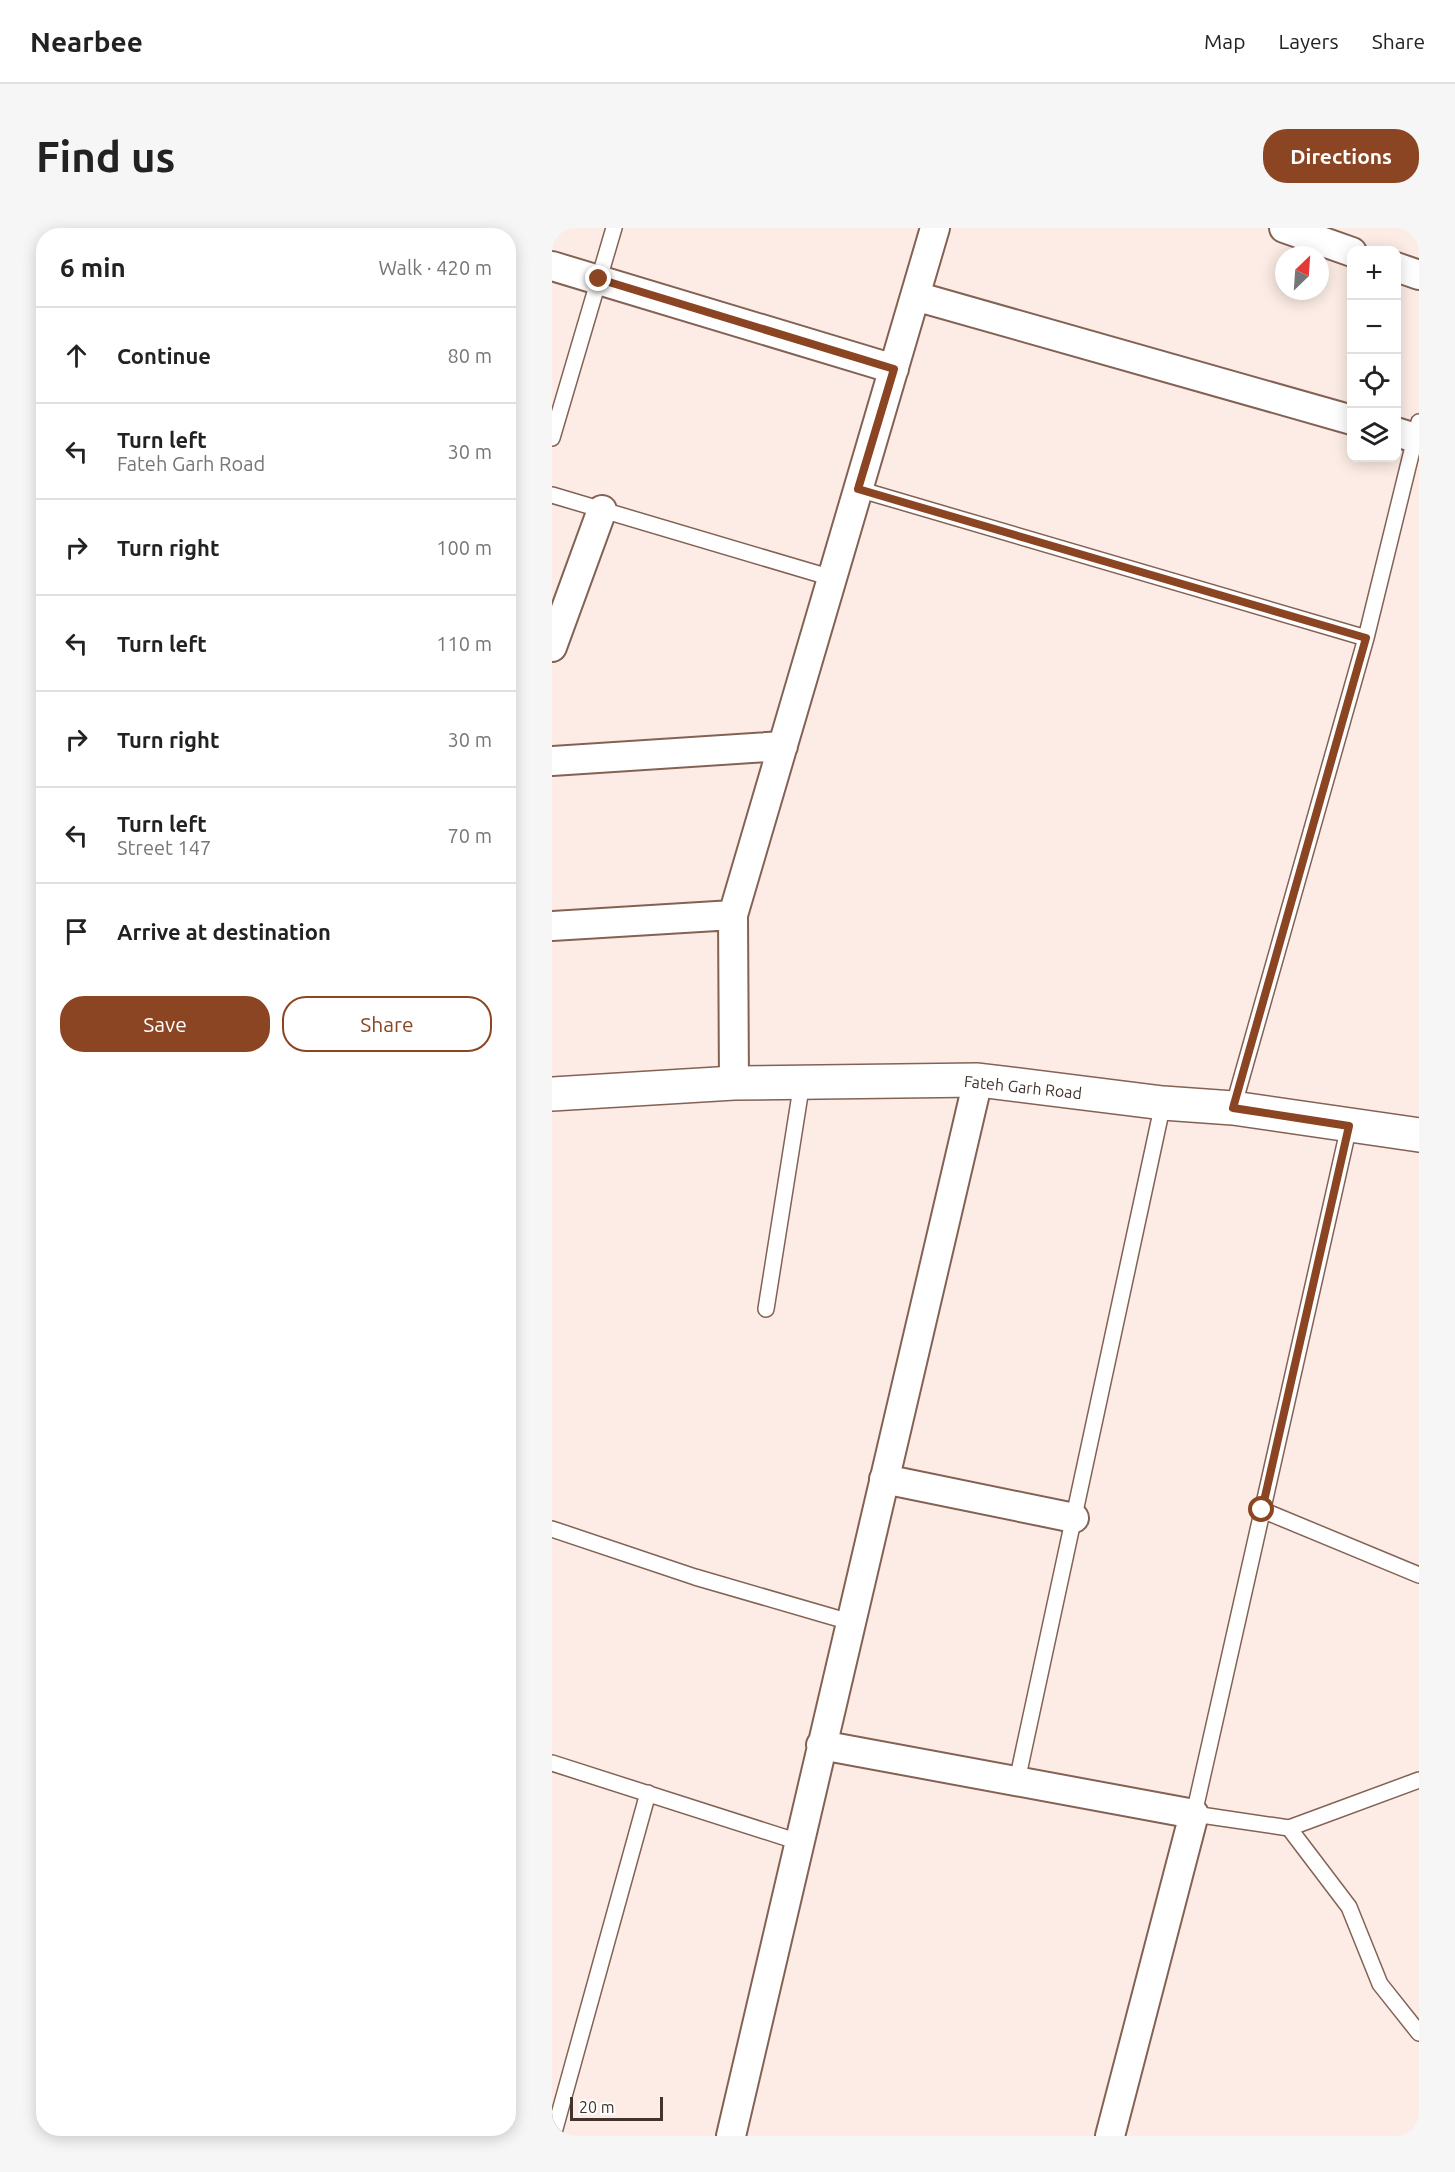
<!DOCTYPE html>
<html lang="en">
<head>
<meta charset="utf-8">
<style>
	body { margin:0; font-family:Ubuntu,sans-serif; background:#f6f6f6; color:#222 }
	.controls { position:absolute; right:18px; top:18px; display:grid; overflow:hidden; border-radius:12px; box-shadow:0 3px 15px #0003 }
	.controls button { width:54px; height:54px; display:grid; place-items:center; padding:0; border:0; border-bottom:2px solid #e0e0e0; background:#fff; color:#222; font:30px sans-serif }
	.compass { position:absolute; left:723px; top:18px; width:54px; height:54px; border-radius:50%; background:#fff; box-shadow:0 3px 15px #0003; rotate:25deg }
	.scale { position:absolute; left:18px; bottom:15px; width:93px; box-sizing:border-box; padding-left:6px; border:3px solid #42332d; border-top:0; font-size:16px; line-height:21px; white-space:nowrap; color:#42332d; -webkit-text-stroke:4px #fff; paint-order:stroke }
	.stop { position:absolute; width:18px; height:18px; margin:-14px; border:4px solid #8c4523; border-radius:50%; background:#fff }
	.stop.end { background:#8c4523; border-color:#fff; box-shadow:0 2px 6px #0008 }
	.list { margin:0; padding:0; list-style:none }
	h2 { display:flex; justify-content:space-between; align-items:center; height:78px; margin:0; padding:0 24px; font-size:26px }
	h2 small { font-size:20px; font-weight:400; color:#767676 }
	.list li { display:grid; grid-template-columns:39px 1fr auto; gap:18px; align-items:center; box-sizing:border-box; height:96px; padding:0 24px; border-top:2px solid #e0e0e0 }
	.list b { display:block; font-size:22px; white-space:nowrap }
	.list p { margin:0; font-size:20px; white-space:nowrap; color:#767676 }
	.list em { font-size:20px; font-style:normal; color:#767676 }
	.actions { display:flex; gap:12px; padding:18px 24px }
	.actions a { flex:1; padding:14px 0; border:2px solid #8c4523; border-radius:24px; text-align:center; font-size:21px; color:#8c4523 }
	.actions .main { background:#8c4523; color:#fff }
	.icon { flex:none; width:33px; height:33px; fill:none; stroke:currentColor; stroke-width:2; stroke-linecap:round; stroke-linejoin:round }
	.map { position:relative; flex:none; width:867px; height:1908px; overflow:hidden; border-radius:24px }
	header { display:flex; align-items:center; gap:36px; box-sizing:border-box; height:84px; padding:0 30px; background:#fff; border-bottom:2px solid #e0e0e0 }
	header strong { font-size:28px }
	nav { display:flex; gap:33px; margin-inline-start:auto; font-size:21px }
	.intro { display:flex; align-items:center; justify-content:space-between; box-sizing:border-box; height:144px; padding:0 36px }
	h1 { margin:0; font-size:42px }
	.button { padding:15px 27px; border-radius:24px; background:#8c4523; color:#fff; font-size:21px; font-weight:700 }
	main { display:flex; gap:36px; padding:0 36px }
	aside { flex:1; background:#fff; border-radius:24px; box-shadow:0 3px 15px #0003 }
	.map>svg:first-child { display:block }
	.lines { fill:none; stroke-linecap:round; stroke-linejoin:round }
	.service-casing { stroke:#836254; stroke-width:18 }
	.minor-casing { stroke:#836254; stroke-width:32 }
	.tertiary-casing { stroke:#836254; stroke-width:36 }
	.service { stroke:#fff; stroke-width:15 }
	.minor { stroke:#fff; stroke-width:28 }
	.tertiary { stroke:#fff; stroke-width:33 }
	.route { stroke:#8c4523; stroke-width:8 }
	.labels { text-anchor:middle; stroke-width:6; stroke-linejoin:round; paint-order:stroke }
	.street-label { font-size:16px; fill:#42332d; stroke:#fff }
</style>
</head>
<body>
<header>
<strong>Nearbee</strong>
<nav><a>Map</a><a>Layers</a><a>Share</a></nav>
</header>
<div class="intro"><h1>Find us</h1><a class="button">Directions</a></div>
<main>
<aside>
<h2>6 min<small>Walk · 420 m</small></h2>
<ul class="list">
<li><svg class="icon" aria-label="ahead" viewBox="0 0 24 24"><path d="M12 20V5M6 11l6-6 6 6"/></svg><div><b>Continue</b></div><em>80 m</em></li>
<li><svg class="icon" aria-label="left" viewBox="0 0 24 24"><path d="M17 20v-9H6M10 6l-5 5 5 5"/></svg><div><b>Turn left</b><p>Fateh Garh Road</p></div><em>30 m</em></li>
<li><svg class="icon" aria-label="right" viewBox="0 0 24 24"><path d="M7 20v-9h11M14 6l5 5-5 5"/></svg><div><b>Turn right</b></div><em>100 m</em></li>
<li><svg class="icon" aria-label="left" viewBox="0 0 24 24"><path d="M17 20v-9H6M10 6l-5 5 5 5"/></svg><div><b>Turn left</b></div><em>110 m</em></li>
<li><svg class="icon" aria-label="right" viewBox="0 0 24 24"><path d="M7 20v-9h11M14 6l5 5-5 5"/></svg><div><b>Turn right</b></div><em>30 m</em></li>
<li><svg class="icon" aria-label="left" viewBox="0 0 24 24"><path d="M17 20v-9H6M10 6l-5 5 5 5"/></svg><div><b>Turn left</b><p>Street 147</p></div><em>70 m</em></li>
<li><svg class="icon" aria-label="arrive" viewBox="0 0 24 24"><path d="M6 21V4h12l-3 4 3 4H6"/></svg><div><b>Arrive at destination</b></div></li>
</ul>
<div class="actions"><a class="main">Save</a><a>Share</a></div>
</aside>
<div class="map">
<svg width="867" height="1908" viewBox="0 0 867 1908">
	<rect width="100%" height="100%" fill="#fcece5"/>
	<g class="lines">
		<g class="service-casing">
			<path id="service" d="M0,210L62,0
				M306,261L814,410
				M0,267L280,350
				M681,880L814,410L867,194
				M797,898L642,1586L737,1600L867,1552
				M214,1081L250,854
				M710,1282L867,1347
				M0,1301L143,1349L298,1394
				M0,1535L247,1614
				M465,1553L611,875
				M737,1600L797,1679L828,1756L867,1805
				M1,1908L96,1565"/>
		</g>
		<g class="minor-casing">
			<path id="minor" d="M732,0L800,24
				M0,38L342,141
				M844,39L867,47
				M363,68L800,192
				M844,204L863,210
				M0,419L50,282
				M0,533L231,518
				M0,698L181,687
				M182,855L181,687L383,0
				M332,1251L522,1290
				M269,1517L642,1586L558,1908
				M179,1908L426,852"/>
		</g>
		<g class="tertiary-casing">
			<path id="tertiary" d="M0,866L182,855L426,852L611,875L681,880L867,907"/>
		</g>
		<use href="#service" class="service"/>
		<use href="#minor" class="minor"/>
		<use href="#tertiary" class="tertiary"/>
	</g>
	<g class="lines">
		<path class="route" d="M47,51L342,141L306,261L814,410L681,880L797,898L710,1282"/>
	</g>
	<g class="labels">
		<g class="street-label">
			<text transform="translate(471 859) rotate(6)" y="6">Fateh Garh Road</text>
		</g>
	</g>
</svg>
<div class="controls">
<button>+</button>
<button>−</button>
<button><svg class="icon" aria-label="locate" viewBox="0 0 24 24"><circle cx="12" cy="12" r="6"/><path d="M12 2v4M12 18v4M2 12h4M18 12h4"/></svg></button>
<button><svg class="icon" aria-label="layers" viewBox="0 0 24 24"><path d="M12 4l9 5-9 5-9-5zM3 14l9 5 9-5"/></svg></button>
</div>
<svg class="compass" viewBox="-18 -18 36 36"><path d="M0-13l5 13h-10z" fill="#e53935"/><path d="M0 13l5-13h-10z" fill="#767676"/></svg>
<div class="scale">20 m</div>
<div class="stop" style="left:710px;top:1282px"></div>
<div class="stop end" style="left:47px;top:51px"></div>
</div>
</main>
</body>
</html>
